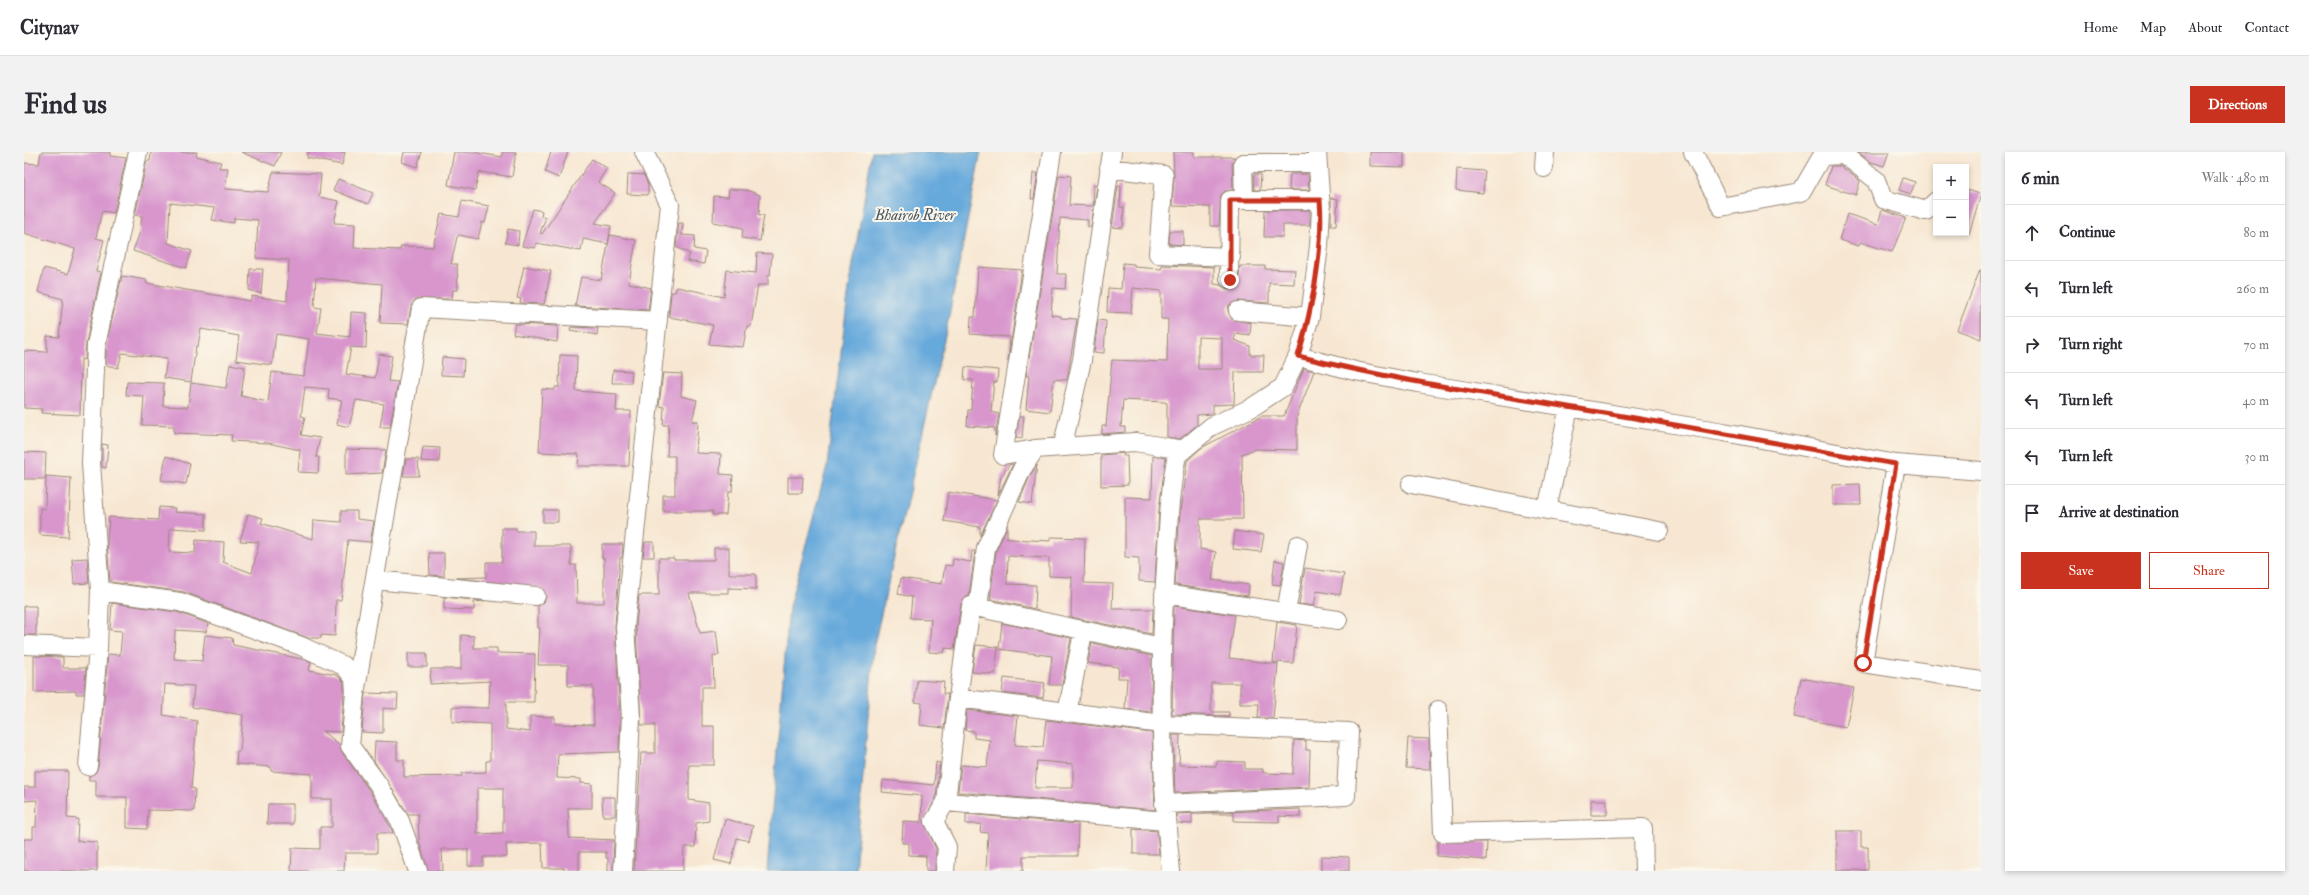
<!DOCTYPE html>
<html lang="en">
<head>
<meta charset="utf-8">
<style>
	body { margin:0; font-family:"IM FELL Double Pica",serif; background:#f2f2f3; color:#2b2b33 }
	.controls { position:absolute; right:12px; top:12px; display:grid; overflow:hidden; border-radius:0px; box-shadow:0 2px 6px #0003 }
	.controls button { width:36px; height:36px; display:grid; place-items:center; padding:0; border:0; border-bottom:1px solid #e1e1e2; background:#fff; color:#2b2b33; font:20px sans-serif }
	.stop { position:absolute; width:12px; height:12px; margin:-9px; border:3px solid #c8321e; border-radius:50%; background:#fff }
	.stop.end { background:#c8321e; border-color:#fff; box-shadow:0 1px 4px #0008 }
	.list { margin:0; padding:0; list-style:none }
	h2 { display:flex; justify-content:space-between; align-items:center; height:52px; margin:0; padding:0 16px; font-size:17px }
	h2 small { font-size:13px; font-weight:400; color:#7c7c81 }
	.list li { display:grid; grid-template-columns:26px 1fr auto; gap:12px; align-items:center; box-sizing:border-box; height:56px; padding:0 16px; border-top:1px solid #e1e1e2 }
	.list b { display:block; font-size:15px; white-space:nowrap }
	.list em { font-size:13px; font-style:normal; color:#7c7c81 }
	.actions { display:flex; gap:8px; padding:12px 16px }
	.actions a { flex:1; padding:9px 0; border:1px solid #c8321e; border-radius:0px; text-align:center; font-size:14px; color:#c8321e }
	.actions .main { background:#c8321e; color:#fff }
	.icon { flex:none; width:22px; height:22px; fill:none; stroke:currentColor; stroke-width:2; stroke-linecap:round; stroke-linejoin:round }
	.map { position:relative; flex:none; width:1957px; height:719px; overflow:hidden; border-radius:0px }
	header { display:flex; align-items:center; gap:24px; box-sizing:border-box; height:56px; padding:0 20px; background:#fff; border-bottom:1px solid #e1e1e2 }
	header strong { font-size:19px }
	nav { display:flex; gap:22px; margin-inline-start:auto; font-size:14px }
	.intro { display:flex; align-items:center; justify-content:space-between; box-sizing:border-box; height:96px; padding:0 24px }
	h1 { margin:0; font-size:28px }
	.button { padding:10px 18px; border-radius:0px; background:#c8321e; color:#fff; font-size:14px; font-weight:700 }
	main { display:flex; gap:24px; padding:0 24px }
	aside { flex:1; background:#fff; border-radius:0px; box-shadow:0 2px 6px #0003 }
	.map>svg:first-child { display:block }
	.water { fill:#66a9db; stroke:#506a7c }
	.building { fill:#d896cd; fill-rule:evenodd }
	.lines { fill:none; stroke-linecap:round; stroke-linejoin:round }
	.street-casing { stroke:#998878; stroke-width:20 }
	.street { stroke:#fff; stroke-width:18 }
	.route { stroke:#c8321e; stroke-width:5 }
	.labels { text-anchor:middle; stroke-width:4; stroke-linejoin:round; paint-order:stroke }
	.water-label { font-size:15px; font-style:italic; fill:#4a5660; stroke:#fbf7ec }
</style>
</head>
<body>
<header>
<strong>Citynav</strong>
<nav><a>Home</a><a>Map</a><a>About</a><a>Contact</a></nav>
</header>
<div class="intro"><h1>Find us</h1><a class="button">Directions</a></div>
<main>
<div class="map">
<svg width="1957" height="719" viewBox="0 0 1957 719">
	<rect width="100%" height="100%" fill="#fbf7ec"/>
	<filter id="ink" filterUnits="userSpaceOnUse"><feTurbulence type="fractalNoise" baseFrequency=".025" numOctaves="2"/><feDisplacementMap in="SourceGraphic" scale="8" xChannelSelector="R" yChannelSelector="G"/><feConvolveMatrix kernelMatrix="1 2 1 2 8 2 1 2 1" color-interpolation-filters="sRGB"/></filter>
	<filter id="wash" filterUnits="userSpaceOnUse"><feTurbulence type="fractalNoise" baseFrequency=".012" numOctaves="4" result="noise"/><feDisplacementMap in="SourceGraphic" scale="16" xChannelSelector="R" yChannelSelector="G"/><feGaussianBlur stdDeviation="0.9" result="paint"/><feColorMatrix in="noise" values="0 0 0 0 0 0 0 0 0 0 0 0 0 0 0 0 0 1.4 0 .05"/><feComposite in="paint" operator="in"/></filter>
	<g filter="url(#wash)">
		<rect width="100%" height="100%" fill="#f7e7d2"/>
		<path class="water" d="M848,0H957L922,179L850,493L831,719H743L765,455L803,314L825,136Z"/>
		<g id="blocks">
			<path class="building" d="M17,0H86V4L102,6L90,61L78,59L72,86L80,88L72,119L77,120L62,191L61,208L57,207L56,263L17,261L18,257L0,256V199L23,200V184L35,185L39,147L14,140L20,116L44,122L51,97L0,81V11L15,12Z
				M127,0H173L172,4L197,10L195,16H204L201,37L244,40L249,20L297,22L295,45L315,49L310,71L331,72L330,96L376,98L377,94L409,95L417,62L435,65L438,49L465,54L461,71L458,70L454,87L435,83L433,85L427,112H433L434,138H429L428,147H392L387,154L384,172L356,171L358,132L292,126L290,155L297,156L293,181L326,185L327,160L343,161L342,196L327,195L322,222L351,226L355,202L368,204L364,229L374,230L366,275H356L360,252L332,248L325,275L313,272L318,248L304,246L305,237L281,235L277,264L281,265L277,283L296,286L292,305H295L294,321L274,320L276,298L244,291L207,289L208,283L150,281V274L118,273L120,244L102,243L103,230L140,231L139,254L164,255L167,231L202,236L206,212L221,215L217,244L244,250L248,220L280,224L285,187L252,182L248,213L212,208L215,184L177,177L174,194H172L167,230L140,226L143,207L98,201L94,216L82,213V194L98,124L123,128L122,131L226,149L228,144L263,149L265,108L232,106L234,68L210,66V71L188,68L191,56L146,51L144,91L168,99L162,116L109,99L116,80L118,64L111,63L123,9H126Z
				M217,0H257L251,14Z
				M284,0H321L318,13L283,6Z
				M380,0H398L393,15L378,10Z
				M430,0H449L478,5V0H492L488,25L455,20L451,38L424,33Z
				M527,0H544L535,26L521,20Z
				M1149,0H1170V5H1211L1208,11L1209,38L1201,39L1197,43L1195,74H1186V55L1148,54L1150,24Z
				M1346,0H1380V15L1346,14Z
				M1834,0H1865L1860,14L1847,10Z
				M568,7L583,16L574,30L591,41L571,71L587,74L584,92L559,87L557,99L512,91L511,96L498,94L509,57L518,59L517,64L522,65L516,81L518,82Z
				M1807,14H1817L1836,29L1832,43L1801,33Z
				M1433,17L1461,19L1459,41L1432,38Z
				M1009,21H1014L1010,47H1007Z
				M604,22L620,23L624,33V43L603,42Z
				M1230,22H1237L1236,38H1230Z
				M1266,22H1284L1285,38H1265Z
				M1035,23L1047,24L1045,53L1069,54L1070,33L1073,34L1067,75H1064V68L1036,66L1033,122H1042L1041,137L1029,136L1027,163L1037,164V166L1053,167L1043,228L1030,227L1026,260L1002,257L1005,224H1002Z
				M1879,26L1891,30L1887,42L1875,38Z
				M314,27L349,41L344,52L309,38Z
				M1094,34H1097L1096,55H1100L1099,76L1088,75Z
				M705,37L722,38L736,43L735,63H740L736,89L718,86L719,76L689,70L690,44L704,45Z
				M1942,38L1957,42L1945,82H1942Z
				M1307,46L1314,47L1312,74H1307Z
				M1241,58H1286V73H1259V85H1240Z
				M1858,58L1882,66L1868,100L1836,90L1835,94L1815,88L1823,62L1854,72Z
				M655,71H659L658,83L671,84L670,97L682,99L680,112L663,109L666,102L652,95Z
				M484,77L495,79L494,93L481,91Z
				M1146,79H1159V93L1145,92Z
				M586,83L612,88L605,131L627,136L624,158L551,154L557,125L577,128Z
				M733,101L748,102L746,123H744V133H734L727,174H723L719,195L685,192L689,173L645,165L647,140H651L653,135L700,145L703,118L732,121Z
				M1099,111L1110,112V115L1137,117L1138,113L1190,115V132L1196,133L1204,137L1214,133L1216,114H1241V117L1271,118L1270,132L1245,131V151L1214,149L1205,153L1204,159L1208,167L1227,171L1226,183L1212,181L1210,188L1226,194V203H1240L1239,220H1211L1210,252L1189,253V262L1173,263V273L1156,287L1143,285V251L1140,250L1099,248L1097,275H1101V280L1078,282V274H1082L1088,208L1143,210L1144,167H1137V139L1109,136L1107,161L1083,160L1084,136L1097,137ZM1174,185L1198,186V217H1174Z
				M500,114L527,119L520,152L496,151L497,147L493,146Z
				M954,115L998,118L984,209L986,185L946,182L947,165H951Z
				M226,117H239L237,142L225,138Z
				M1956,118H1957V187L1933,178Z
				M1074,168L1082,169L1080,201L1070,200Z
				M491,172L534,174L533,190L489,182Z
				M547,175L574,176L573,183L546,178Z
				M536,203L553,204L552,239L593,242L592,259H607L605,314H554L555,302L515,300L518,237L531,238V235H535Z
				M418,205L440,207L439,224L417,223Z
				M941,215L974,218L973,230H970L967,260L975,262L971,284V276L943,274L944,258H947L949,228H940Z
				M1280,216L1290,219L1273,264V298L1231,297L1218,302L1219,367H1176V397L1192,400L1188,428L1225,433L1224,444L1151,433L1156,359L1163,309L1177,296L1238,264H1260Z
				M589,218L608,219L607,231H588Z
				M639,221L658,222L657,244L673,248L668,269H674L672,301L697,302L696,322L709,323L708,340H704L702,363H689V359H639V343H651V304H643L645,273H639L640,255L635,254Z
				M996,264H1000L998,286L992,285Z
				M78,292L84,293L82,316L78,315Z
				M399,295L416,296L415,310L397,309Z
				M322,297L362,298L358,321L322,323Z
				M0,300L22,301L21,327H0Z
				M1100,301L1099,304H1103L1104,333L1077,334V303Z
				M142,304L166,312L162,332L137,328Z
				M1129,304L1142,306L1135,358L1131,430L1115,429V406L1101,405V345L1128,346Z
				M382,307H394L395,324H379Z
				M986,312H989L974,343L977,325Z
				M1013,313L1008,352L995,350L1007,322Z
				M22,324L47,326L44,385L16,383V356L21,357Z
				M764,325H779L778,341H764Z
				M1836,332L1837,353H1809V333Z
				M924,340L973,348L956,384V375L920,369Z
				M135,355L151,356L150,360L182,362V378L146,376L145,400L171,401L172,388L200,390L199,410L228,421L235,390L216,389L224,362L239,366L237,371L289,387L290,368L317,370V359H333V367L350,369L346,390L324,388L317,448H312L311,484L297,483V486H284L160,440L86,430L83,389L85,365L134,368Z
				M519,358H534V370H519Z
				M983,374V386L988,387L1026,389V385L1061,386L1060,431L1089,432L1088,457H1129L1128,482L1047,465L1048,425L1025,424V406L984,404L983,432L1012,433L1011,457L966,447L972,399Z
				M478,376H492V379H510V394H547V413H552L553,451H580V406H578V392H599L598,406H596L591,474L596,565L595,600L534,602L533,626L557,627V631L568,632V656H544L545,686L590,688L589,719H584V706H582V700H555V719H540V716H519L518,691L482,692L483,705H459V714H444V697H418L419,719H404L395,688L394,662H384L350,609L351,589L373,590V608H380V625L438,624V621L462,620V609H466V572L428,570V555L465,556L466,529L406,532L407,517H437V483L450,484V496H473V501L511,502L510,550H482V577L506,580V564L531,565V572L570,573L569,534H544V513H514L516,476H514V454L520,450L522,445L518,436L433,426L462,425V410H478ZM453,636H479V681L453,682Z
				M1211,379L1240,383L1237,400L1209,397Z
				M621,390H630V405H619Z
				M690,396H705V422H732V437L704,436V441H665L676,481L692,479L695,503L689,504L690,535H678V574H690V613H665V648L685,651V669L672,671L671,695H660L659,719H610L617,601H631V573H617L612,475L615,443H635V406H650V408H690Z
				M948,399H951L945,444L939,447L937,453L930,497L921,496L920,501L905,500L907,467L886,466L888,445L874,442L877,426L918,432L921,413L928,414L929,407L947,410Z
				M405,401H420V424L406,423Z
				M63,406L65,431L50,432L48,407Z
				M1251,408L1260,410L1256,433L1248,432Z
				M1281,416L1320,422L1316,443L1293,439L1290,454L1275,452Z
				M420,445L460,449L450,450V458L420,457Z
				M88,451L153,460L185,472L182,480L151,478L150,507L178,509L181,483L208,486L209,493L283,508L287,510L285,518L313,523L320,530V541L317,580L299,579L316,593L318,600L345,638L366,674L369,681H353V701H321L320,719H267L268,696L296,697V675H308V647H288V622L247,619V615L212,612L213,599H216L219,563L168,555L170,534L141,532L139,563L173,569L167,636L171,637L170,659L124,658L123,677L103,676V645H72V628H65V624L72,620L74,615L84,502L96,503L98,479L86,478Z
				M0,454H12V483H0Z
				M1150,454L1211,463L1205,506L1254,512L1249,566H1234L1235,552H1216V531H1187V558L1188,560H1205V564L1148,562Z
				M1253,470L1273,473L1269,511L1249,510Z
				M978,471L1047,486L1038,533H1025L1028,504L975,497Z
				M1068,491L1128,504L1127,560L1101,557L1103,526H1094L1095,515L1064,511Z
				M952,493L974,495L971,522L948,520Z
				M384,501H403V515H384Z
				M10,504L39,505V516H62L60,542H52V539L10,540Z
				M980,526L1021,531L1019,546L978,541Z
				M1777,526L1830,536L1822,575L1770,565Z
				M893,528L920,530L919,542H924L920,576L896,573L898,551L891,550Z
				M341,541L374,542L373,557L359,556V581L338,580Z
				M943,558L994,564L991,593L1019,595L1022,568L1128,581L1131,658L934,640L937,613L963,615L966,588L950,586V579L941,578ZM1013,609L1049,612V636H1011Z
				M1149,583H1156L1155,613L1192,614L1193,609L1221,610V617H1239V621L1269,622L1270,588L1282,589V598H1286L1285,635L1151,641Z
				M1384,586L1405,587L1406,617L1382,616Z
				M912,610L916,611L912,646L900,669L912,697L911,719H902V704L885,703V691H878L879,669L897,670L898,644L858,640L859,628L910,633Z
				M11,619H44L43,666L54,667L53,689L73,690V719H0V687H9V675H12L13,648L0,649V635H11Z
				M578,645H591V664H579Z
				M1567,648H1583V663H1567Z
				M244,652H269V672H243Z
				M1276,657V665L1255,664V670L1210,669V662H1168V672L1153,671L1152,662Z
				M942,662L1054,672L1053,704H999V719H962L964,681L956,680L957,672H942Z
				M701,667L729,674L725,689L713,686L707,712L690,708Z
				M1109,677L1133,679L1135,702H1109Z
				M1813,679H1837V695H1844V718H1813Z
				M1414,690H1463L1462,708L1413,704Z
				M1297,704L1325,705V719H1297Z"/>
		</g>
	</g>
	<g filter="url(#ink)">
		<use href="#blocks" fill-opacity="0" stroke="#998878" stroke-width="1"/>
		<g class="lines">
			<g class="street-casing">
				<path id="street" d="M114,0L72,193L67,311L76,439L156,450L277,494L320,514L330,526L331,541L326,594L354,632L376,669L394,719
					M1669,0L1697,55L1777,40L1798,4L1821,3L1852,28L1859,47L1902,59L1912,49
					M1085,16L1140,23L1134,102L1207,105
					M1520,16L1521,0
					M1220,48L1219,11H1293
					M1205,127L1206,48H1296
					M1214,159L1286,165
					M1274,204L1331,219L1394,231L1700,280L1872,312L1957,319
					M1040,288L1058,208L1088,0
					M1011,297L979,303L1028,0
					M1872,312L1839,511L1957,529
					M1387,332L1635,379
					M1523,358L1545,255
					M351,428L512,444
					M1140,442L1314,468
					M954,455L962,396L998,317L1011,297L1111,290L1159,298
					M1262,460L1274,393
					M0,493L74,496L76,439
					M332,536L397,156L634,169
					M934,546L947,454L1137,495
					M1414,558L1419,681L1619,676L1620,719
					M1043,561L1058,486
					M64,614L74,496
					M922,650L934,546L1138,572L1325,580L1322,644L1140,652
					M599,719L607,565L601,475L646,53L620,0
					M921,719L923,695L910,669L922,650L1142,669
					M1147,719C1136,618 1135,516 1142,414C1144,377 1145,340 1153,303L1188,274L1227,256L1259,235L1274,204L1286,165L1295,94L1297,57L1293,0"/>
			</g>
			<use href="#street" class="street"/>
		</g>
	</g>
	<g class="lines" filter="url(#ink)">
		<path class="route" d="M1206,128V48H1296C1300,96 1288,158 1274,204C1371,229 1469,242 1568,259C1669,275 1770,295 1872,312L1839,511"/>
	</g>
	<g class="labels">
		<g class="water-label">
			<text x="891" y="68">Bhairob River</text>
		</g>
	</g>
</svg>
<div class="controls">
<button>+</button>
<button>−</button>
</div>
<div class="stop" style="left:1839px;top:511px"></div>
<div class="stop end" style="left:1206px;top:128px"></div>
</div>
<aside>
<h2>6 min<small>Walk · 480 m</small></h2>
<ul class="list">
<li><svg class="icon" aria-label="ahead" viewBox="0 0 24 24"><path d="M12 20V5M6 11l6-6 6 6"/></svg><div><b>Continue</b></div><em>80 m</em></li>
<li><svg class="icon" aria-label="left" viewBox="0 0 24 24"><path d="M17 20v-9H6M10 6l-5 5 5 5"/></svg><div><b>Turn left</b></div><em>260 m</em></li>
<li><svg class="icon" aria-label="right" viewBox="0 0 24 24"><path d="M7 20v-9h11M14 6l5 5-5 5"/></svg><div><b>Turn right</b></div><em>70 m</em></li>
<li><svg class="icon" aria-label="left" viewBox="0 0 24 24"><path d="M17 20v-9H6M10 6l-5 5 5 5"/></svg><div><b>Turn left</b></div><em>40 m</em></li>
<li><svg class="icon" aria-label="left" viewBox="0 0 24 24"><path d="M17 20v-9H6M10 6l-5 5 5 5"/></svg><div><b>Turn left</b></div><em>30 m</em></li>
<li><svg class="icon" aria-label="arrive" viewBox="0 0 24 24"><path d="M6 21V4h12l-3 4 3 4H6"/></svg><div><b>Arrive at destination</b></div></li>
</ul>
<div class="actions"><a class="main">Save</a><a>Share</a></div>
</aside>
</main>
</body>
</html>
